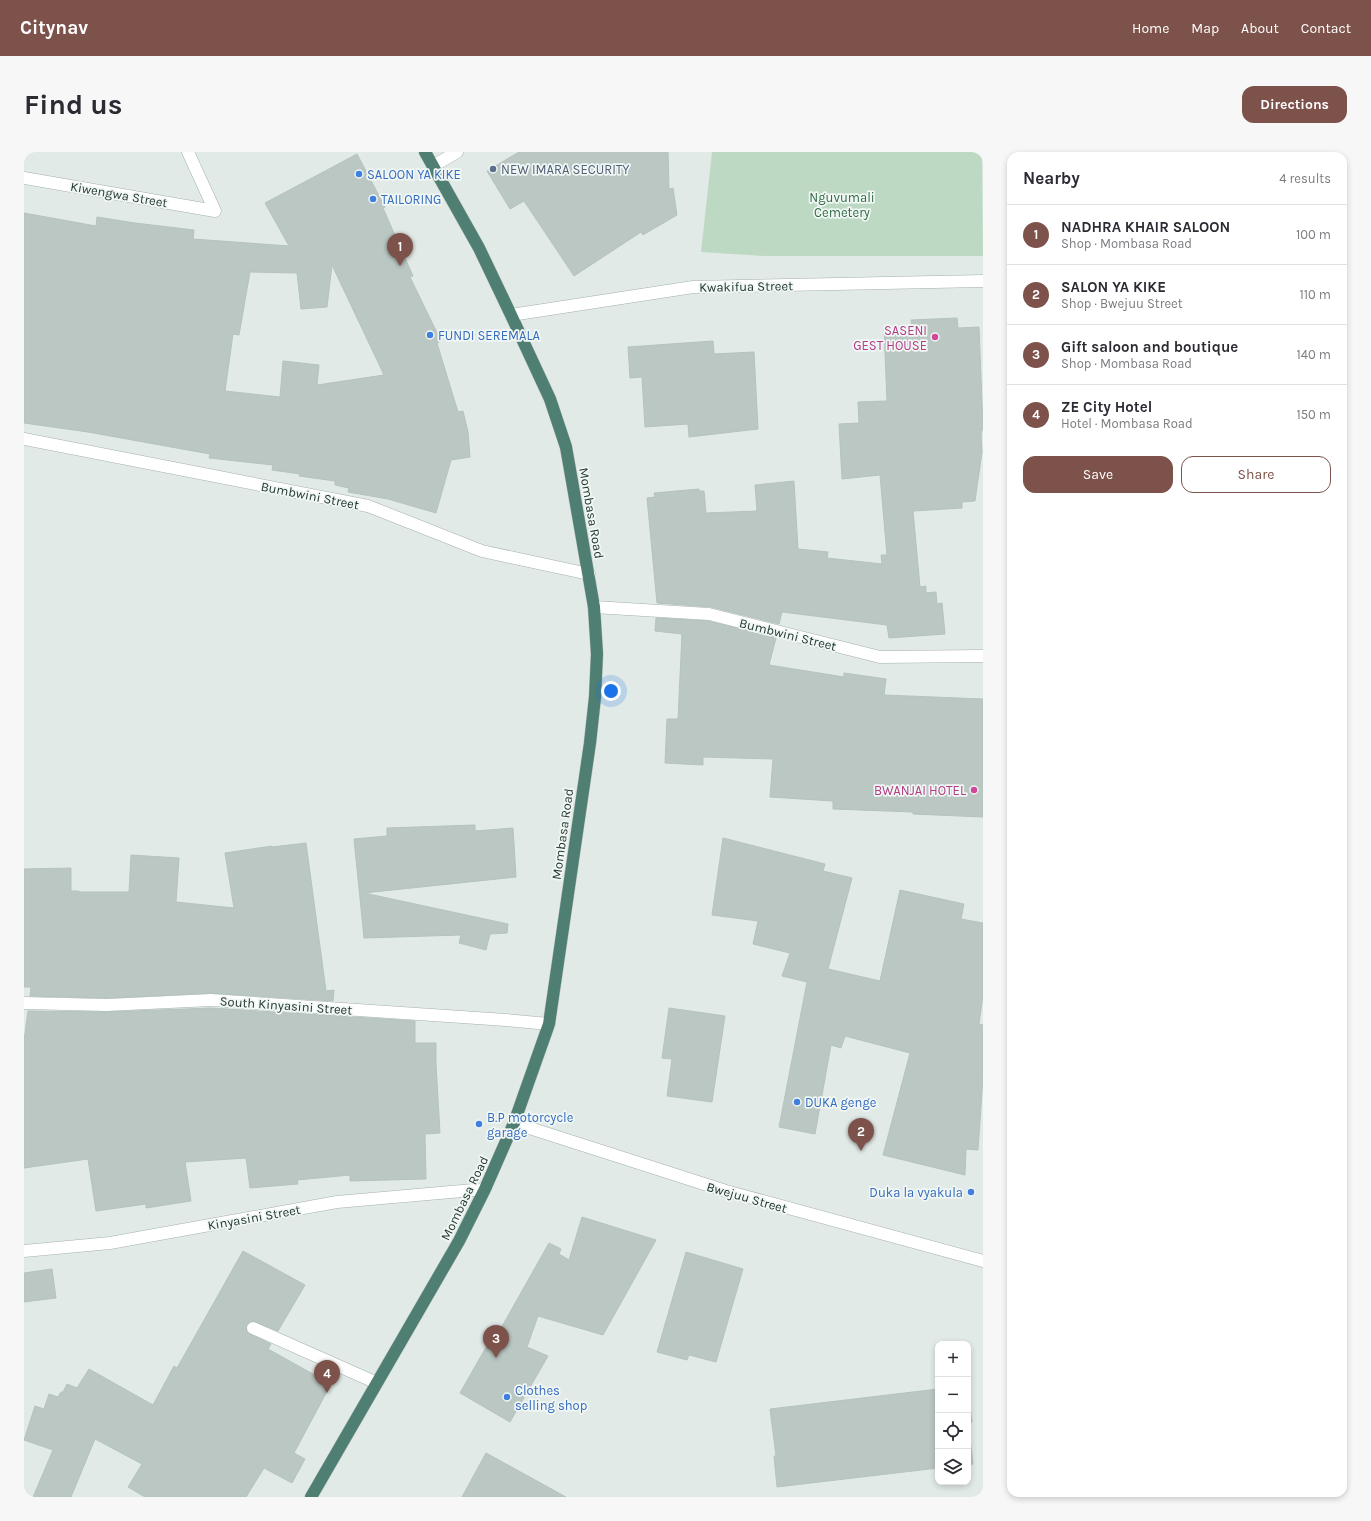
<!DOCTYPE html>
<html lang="en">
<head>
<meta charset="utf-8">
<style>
	body { margin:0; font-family:Karla,sans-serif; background:#f7f7f7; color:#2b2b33 }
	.controls { position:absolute; right:12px; bottom:12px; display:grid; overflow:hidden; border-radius:8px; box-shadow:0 2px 6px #0003 }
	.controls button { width:36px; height:36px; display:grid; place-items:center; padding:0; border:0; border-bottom:1px solid #e1e1e2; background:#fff; color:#2b2b33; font:20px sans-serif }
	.you { position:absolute; left:587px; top:539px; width:14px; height:14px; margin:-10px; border:3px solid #fff; border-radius:50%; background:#1a73e8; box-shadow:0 0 0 6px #1a73e833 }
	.badge { display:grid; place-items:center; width:26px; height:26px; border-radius:50%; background:#7d524a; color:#fff; font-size:13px; font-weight:700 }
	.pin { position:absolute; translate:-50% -33px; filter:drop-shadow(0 1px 2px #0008) }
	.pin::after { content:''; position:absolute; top:21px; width:14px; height:12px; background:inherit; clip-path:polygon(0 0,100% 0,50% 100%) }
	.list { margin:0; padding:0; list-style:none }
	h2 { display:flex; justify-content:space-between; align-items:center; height:52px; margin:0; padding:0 16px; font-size:17px }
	h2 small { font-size:13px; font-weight:400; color:#7c7c81 }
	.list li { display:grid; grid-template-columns:26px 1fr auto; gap:12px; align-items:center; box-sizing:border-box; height:60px; padding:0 16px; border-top:1px solid #e1e1e2 }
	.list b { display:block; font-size:15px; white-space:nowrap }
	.list p { margin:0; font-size:13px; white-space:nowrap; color:#7c7c81 }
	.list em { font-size:13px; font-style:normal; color:#7c7c81 }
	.actions { display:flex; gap:8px; padding:12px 16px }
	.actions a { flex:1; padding:9px 0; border:1px solid #7d524a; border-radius:12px; text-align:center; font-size:14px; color:#7d524a }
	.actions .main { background:#7d524a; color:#fff }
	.icon { flex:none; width:22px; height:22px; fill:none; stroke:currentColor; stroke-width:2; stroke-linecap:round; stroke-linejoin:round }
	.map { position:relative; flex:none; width:959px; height:1345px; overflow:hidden; border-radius:12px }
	header { display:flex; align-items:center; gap:24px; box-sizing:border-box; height:56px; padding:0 20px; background:#7d524a; color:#fff }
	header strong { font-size:19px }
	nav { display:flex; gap:22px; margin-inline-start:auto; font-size:14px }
	.intro { display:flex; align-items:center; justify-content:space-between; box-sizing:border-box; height:96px; padding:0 24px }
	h1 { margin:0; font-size:28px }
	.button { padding:10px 18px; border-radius:12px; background:#7d524a; color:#fff; font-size:14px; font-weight:700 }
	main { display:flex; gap:24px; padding:0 24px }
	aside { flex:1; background:#fff; border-radius:12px; box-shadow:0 2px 6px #0003 }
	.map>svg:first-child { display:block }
	.green { fill:#bdd9c3 }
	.building { fill:#bac7c2; stroke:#b5c3bd; fill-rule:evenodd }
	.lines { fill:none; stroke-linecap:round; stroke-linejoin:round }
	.service-casing { stroke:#a5b1ac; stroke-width:13 }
	.minor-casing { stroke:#a5b1ac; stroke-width:13 }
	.tertiary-casing { stroke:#a5b1ac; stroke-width:13 }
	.trunk-casing { stroke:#bdc4c2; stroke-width:13 }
	.service { stroke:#fff; stroke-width:12 }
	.minor { stroke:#fff; stroke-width:12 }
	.tertiary { stroke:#fff; stroke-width:12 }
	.trunk { stroke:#4f7e72; stroke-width:12 }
	.service-dot { fill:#5c6f8a; stroke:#f1f7f4; stroke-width:1.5 }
	.shop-dot { fill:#3f7fe0; stroke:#f1f7f4; stroke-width:1.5 }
	.hotel-dot { fill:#d1479c; stroke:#f1f7f4; stroke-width:1.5 }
	.labels { text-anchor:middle; stroke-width:3.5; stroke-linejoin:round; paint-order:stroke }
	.service-label { font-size:13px; fill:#4e5e75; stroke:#f1f7f4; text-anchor:start }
	.shop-label { font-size:13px; fill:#366cbe; stroke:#f1f7f4; text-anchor:start }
	.street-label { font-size:13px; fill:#243932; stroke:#f1f7f4 }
	.park-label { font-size:13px; fill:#326b46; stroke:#f1f7f4 }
	.hotel-label { font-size:13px; fill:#b23c85; stroke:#f1f7f4; text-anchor:end }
</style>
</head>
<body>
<header>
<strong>Citynav</strong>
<nav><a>Home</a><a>Map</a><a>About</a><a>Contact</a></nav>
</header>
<div class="intro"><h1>Find us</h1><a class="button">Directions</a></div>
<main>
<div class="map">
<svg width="959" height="1345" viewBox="0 0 959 1345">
	<rect width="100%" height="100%" fill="#e1eae6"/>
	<path class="green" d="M688,0H958L959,104H742L677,100Z"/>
	<path class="building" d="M495,0H644L645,37L649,36L653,63L619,83L617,80L550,124L500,49L486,57L463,19Z
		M333,2L361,55L359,56L389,124L386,125L417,189L413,191L434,260L439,259L444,280L446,305L427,308L412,361L364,347L324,340L325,336L311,333V329L275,324L276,322L248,318L249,313L185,306L186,302L64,280L0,271V61L72,74L73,65L111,71L170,78L169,87L265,94L241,51ZM308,113L360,223L293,233L295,213L259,209L256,245L201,239L209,182L215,183L226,120L273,121L277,157L303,155Z
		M933,166L934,176L955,175L959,275L957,282L958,300L951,349L938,350V356L889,359L896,435L902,434V441L912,440L913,452L918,451L921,482L865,486L863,473L758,460L755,472L687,455L633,451L623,346L631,345L630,341L675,337V339H680L682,361L733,359L731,333L770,329L774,397L804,400L803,406L858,412L857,403H863L856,323L818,327L815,272L835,271L834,250L863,249L860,177L888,176L887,168Z
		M689,189L690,202L730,200L734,277L665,285L664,272L621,275L618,225L606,226L604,195Z
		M632,466L684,469L752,486L745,513L820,525V521L862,527L860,543L959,547V665L889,662V660L809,657V649L746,645L749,607L679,605V613L641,611L643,567H654L658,482L631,479Z
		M451,673V679L489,676L492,725L340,741L484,772L483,781L466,782L462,798L435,791L437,783L340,786L330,687L363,684V676Z
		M699,686L801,712L799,719L828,726L804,817L856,829L876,738L940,752L937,767L959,771V843L955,872L959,873V925L954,998L942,997L941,1023L859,1003L886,901L821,884L817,896L807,893L791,982L755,975L783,830L758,824L766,801L729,792L734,769L688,763Z
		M282,691L302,839L310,838L309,849L187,841L83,846L6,844L7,835H0V717L47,716V739H55V740H105L107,703L155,706L152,750L210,756L201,701L248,694V695Z
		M187,856L391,869V891H412V912L416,981L401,982L402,1027L326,1029V1023L273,1028L274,1032L226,1036L222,1006L161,1010L167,1049L122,1056V1052L72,1059L64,1007L0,1016V889L4,859L83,860Z
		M645,856L701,864L688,950L643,944L648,907L638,906Z
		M558,1065L632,1088L579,1183L514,1164L503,1195L524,1204L486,1270L436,1241L473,1176L476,1178L525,1091L537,1097L535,1102L545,1108Z
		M219,1099L281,1133L254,1179L229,1169L222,1173L223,1180L247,1192L244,1197L307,1232L270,1301L281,1307L268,1331L240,1316L222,1345H121L104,1335L118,1312L71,1287L47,1345H9L29,1298L0,1288L11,1254L20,1257L25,1242L34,1245L37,1240H39L43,1232L53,1236L65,1217L129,1253L150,1214L153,1216Z
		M662,1100L719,1117L692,1210L665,1203L663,1208L633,1200Z
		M28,1117L32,1146L0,1150V1121Z
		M914,1237V1316L753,1335L750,1304H752L746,1257Z
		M944,1240L948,1270H944L949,1312L944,1313Z
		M462,1301L542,1345H438Z"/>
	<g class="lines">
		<g class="service-casing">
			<path id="service" d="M229,1176L353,1231"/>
		</g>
		<g class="minor-casing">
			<path id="minor" d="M164,0L191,59
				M409,14L433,0
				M0,26L191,59
				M487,163L669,135L959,129
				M0,287L344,354L458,399L565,422
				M570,455L685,462L856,505L959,504
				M0,851L83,853L187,848L482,868L525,872
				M0,1099L86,1091L313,1050L461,1037"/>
		</g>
		<g class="tertiary-casing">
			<path id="tertiary" d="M490,971L702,1039L959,1109"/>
		</g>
		<g class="trunk-casing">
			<path id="trunk" d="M287,1345L435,1089L461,1037L490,971L525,872L566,591L571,545L573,502L570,455L542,295L526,247L487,163L455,96L401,0"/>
		</g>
		<use href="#service" class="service"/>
		<use href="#minor" class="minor"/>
		<use href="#tertiary" class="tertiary"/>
		<use href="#trunk" class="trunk"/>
	</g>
	<circle class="service-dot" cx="469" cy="17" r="4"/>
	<g class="shop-dot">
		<circle cx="335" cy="22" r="4"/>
		<circle cx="349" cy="47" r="4"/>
		<circle cx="406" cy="183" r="4"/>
		<circle cx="773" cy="950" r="4"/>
		<circle cx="455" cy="972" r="4"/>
		<circle cx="947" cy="1040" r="4"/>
		<circle cx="483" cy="1245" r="4"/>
	</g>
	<g class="hotel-dot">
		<circle cx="911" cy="185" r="4"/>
		<circle cx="950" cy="638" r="4"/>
	</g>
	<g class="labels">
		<g class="service-label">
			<text x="477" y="22">NEW IMARA SECURITY</text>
		</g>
		<g class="shop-label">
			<text x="343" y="27">SALOON YA KIKE</text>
			<text x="357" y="52">TAILORING</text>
			<text x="414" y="188">FUNDI SEREMALA</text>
			<text x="781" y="955">DUKA genge</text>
			<text x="463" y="970">B.P motorcycle<tspan x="463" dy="15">garage</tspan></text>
			<text x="939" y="1045" text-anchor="end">Duka la vyakula</text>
			<text x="491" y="1243">Clothes<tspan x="491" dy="15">selling shop</tspan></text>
		</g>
		<g class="street-label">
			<text transform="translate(95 42) rotate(10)" y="5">Kiwengwa Street</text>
			<text transform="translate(722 134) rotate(-1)" y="5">Kwakifua Street</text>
			<text transform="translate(286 343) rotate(11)" y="5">Bumbwini Street</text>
			<text transform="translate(568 361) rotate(80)" y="5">Mombasa Road</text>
			<text transform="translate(764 482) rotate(14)" y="5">Bumbwini Street</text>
			<text transform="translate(538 682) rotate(-82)" y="5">Mombasa Road</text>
			<text transform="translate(262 853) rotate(4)" y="5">South Kinyasini Street</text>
			<text transform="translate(723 1045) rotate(16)" y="5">Bwejuu Street</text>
			<text transform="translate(440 1046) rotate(-64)" y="5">Mombasa Road</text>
			<text transform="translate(230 1065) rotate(-10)" y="5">Kinyasini Street</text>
		</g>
		<g class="park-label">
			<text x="818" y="50">Nguvumali<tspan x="818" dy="15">Cemetery</tspan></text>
		</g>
		<g class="hotel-label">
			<text x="903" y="183">SASENI<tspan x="903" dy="15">GEST HOUSE</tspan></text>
			<text x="942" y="643">BWANJAI HOTEL</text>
		</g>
	</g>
</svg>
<div class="controls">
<button>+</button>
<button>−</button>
<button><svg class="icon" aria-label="locate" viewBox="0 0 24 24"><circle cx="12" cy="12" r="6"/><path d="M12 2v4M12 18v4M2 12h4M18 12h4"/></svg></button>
<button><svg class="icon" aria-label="layers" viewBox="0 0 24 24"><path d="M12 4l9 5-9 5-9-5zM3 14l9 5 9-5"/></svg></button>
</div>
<div class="you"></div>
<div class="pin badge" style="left:376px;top:114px">1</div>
<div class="pin badge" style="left:837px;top:999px">2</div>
<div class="pin badge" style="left:472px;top:1206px">3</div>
<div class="pin badge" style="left:303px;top:1241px">4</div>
</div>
<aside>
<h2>Nearby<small>4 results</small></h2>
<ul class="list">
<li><span class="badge">1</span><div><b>NADHRA KHAIR SALOON</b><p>Shop · Mombasa Road</p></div><em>100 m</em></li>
<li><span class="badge">2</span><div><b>SALON YA KIKE</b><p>Shop · Bwejuu Street</p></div><em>110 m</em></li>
<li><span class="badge">3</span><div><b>Gift saloon and boutique</b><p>Shop · Mombasa Road</p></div><em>140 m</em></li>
<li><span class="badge">4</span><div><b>ZE City Hotel</b><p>Hotel · Mombasa Road</p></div><em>150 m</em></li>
</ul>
<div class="actions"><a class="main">Save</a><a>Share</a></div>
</aside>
</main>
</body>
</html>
